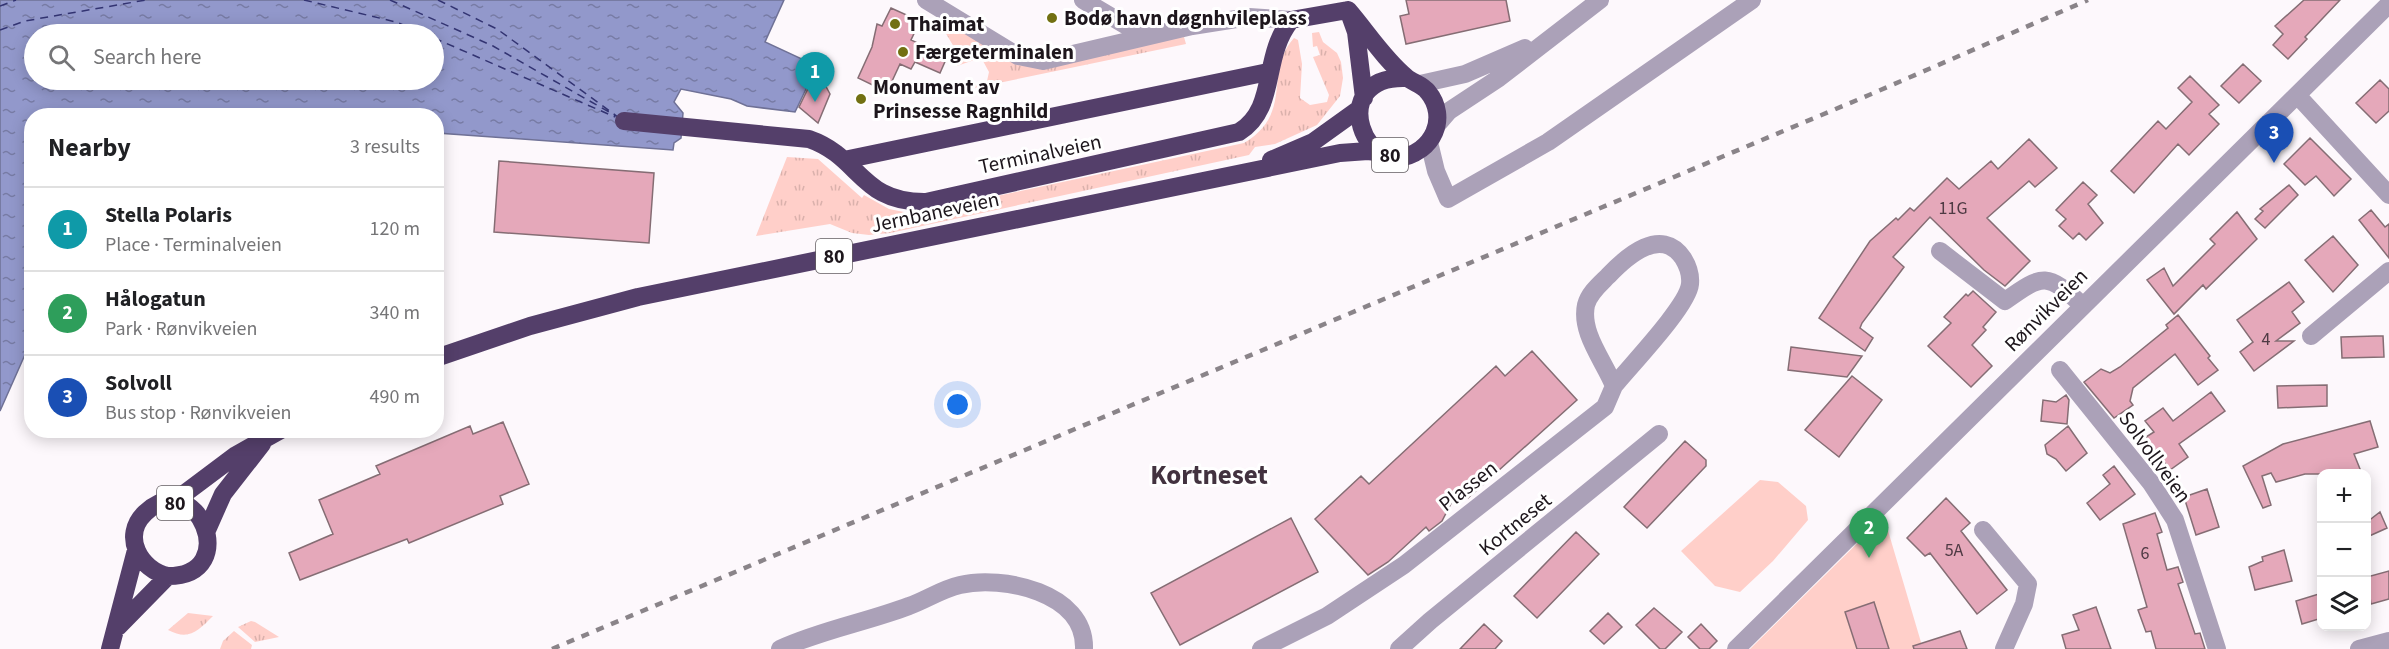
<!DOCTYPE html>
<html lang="en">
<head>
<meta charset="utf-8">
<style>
	body { margin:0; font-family:"Source Sans 3",sans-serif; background:#f6f6f6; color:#202124 }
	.controls { position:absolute; right:18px; bottom:18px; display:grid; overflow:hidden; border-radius:12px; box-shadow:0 3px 15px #0003 }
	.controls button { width:54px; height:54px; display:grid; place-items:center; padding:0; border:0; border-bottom:2px solid #e0e0e0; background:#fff; color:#202124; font:30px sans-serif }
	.you { position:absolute; left:958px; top:405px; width:21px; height:21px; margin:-15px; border:4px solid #fff; border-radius:50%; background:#1a73e8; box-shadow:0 0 0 9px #1a73e833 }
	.badge { display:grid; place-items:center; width:39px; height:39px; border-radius:50%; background:#7c3aed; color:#fff; font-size:20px; font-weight:700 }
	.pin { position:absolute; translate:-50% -50px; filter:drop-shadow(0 2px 3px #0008) }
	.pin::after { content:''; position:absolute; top:32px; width:21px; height:18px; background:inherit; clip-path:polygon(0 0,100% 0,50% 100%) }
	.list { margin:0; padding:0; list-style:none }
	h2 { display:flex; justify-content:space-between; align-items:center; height:78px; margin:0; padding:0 24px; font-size:26px }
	h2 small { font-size:20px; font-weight:400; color:#757577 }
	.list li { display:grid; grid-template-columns:39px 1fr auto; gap:18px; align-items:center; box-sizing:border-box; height:84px; padding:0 24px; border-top:2px solid #e0e0e0 }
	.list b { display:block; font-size:22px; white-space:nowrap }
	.list p { margin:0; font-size:20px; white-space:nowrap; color:#757577 }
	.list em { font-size:20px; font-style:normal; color:#757577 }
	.icon { flex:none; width:33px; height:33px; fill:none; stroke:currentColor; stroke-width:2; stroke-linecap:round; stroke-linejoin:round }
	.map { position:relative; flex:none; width:2389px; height:649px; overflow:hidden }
	.search { position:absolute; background:#fff; box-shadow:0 3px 15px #0003; left:24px; top:24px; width:420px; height:66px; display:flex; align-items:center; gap:15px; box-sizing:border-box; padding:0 21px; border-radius:33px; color:#757577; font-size:22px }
	.panel { position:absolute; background:#fff; box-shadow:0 3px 15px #0003; left:24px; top:108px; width:420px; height:330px; border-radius:24px }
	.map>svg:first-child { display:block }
	.grass { fill:url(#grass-tufts) }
	.park { fill:#ffcfc9 }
	.water { fill:url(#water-ripples); stroke:#6f7196; stroke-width:1.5; fill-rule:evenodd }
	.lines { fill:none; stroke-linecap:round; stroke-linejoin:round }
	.ferry { stroke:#333472; stroke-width:1.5; stroke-dasharray:8 6; stroke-linecap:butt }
	.building { fill:#e5a8ba; stroke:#856d74; stroke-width:1.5 }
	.minor { stroke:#aba1b8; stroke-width:18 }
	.highway { stroke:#543f6a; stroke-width:18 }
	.rail { stroke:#8a8489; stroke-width:4.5; stroke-dasharray:8 8; stroke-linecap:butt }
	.poi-dot { fill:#727012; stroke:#fff; stroke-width:2 }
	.labels { text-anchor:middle; stroke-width:6; stroke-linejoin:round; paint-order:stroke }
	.number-label { font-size:18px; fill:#4f3a44 }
	.shield { fill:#fff; stroke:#615c60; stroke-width:1.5 }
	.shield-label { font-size:20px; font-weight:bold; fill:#1d161c }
	.poi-label { font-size:21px; font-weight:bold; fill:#1d161c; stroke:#fff; text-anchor:start }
	.street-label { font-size:21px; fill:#1d161c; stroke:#fff }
	.district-label { font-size:27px; font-weight:bold; fill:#42323f; stroke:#fff }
</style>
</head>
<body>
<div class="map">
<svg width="2389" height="649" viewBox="0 0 2389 649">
	<defs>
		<pattern id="grass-tufts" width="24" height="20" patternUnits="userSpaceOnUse" patternTransform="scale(1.5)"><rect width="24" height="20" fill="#ffcfc9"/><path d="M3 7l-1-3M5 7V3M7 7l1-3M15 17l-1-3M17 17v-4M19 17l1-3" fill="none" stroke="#dab1ac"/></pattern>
		<pattern id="water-ripples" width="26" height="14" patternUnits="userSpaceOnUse" patternTransform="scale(1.5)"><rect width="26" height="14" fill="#9298cb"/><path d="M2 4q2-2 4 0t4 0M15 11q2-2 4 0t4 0" fill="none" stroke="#777ba4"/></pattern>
	</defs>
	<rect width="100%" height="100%" fill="#fdf8fc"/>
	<path class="grass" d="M950,24L1007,59L1184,37L1186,44L955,92V89L987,81L989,72L983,61L974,60L957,66V52L945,32Z
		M1319,32L1323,42L1337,53L1341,62L1343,78L1340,96L1317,125L1275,144L1255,147L1249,155L890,233L869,235L852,233L830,224L756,236L787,157L818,159L862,198L864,195L889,209L914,214L1244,143C1295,112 1263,72 1294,38L1298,40L1302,64L1300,98L1310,105L1327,102L1329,95L1313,57L1320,55L1317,46L1313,47L1312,33Z
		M188,613L213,616C198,631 189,641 168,630Z
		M251,621L255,622L279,637L255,642L238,627Z
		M234,631L252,645L251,649H220L223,641Z"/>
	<path class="park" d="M1760,480L1778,482L1806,506L1808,520L1773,561L1740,592L1715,586L1681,551Z
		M1884,517L1923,649H1750Z"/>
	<path class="water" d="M0,0H784L765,42L817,66L795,112L747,106L731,99L681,89L674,102L683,113L681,138L674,143L673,150L437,133L436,116H199L143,111L135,116H32L31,341L0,411ZM34,34H434V80H34Z"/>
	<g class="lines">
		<path class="ferry" d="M304,0L396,22L425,34
			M390,0L493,46L616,116
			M438,0L497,29L618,117
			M0,6L16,0
			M0,30L25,21L146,0
			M434,38L615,117"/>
	</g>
	<path class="building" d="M1406,0H1506L1510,21L1406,44L1400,16L1409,14Z
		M2304,0H2340L2305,37L2307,39L2288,59L2273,45L2283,34L2275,26Z
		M891,8L920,21L911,40L947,57L940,73L915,62L911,69L900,64L887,92L858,78L872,47L877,24L882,26Z
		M2243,64L2261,81L2239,103L2221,86Z
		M817,70L830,94L818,123L799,107Z
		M2190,76L2219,105L2209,114L2219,124L2189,155L2178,144L2134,193L2111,171L2158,121L2166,129L2192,102L2178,88Z
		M2380,80L2389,89V111L2376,123L2356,103Z
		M2310,138L2351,179L2334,196L2316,176L2305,185L2284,164Z
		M2029,139L2057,168L2035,187L2029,181L1987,218L2030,261L2005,286L1984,270L1930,217L1893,257L1904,267L1862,323L1860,328L1873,338L1865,351L1819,318L1870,241L1896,218L1898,220L1910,208L1914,211L1947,178L1959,189L1991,161L1998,169Z
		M499,161L654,173L649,243L494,232Z
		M2083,182L2097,195L2088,204L2103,223L2086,240L2079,233L2073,239L2059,226L2066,219L2056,210Z
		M2289,185L2298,195L2265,228L2255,219L2263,211L2260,209Z
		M2371,210L2385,227L2389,224V258L2359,220Z
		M2237,212L2257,239L2206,289L2203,285L2174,314L2147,280L2164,268L2173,286L2215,244L2210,239Z
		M2333,236L2358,265L2333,292L2305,260Z
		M2289,282L2304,302L2292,312L2300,323L2276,341H2294L2254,371L2240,352L2253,342L2237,320Z
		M1973,291L1996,312L1983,327L1986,330L1972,345L1992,366L1971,387L1928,346L1951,323L1944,317L1966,294L1968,296Z
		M2178,315L2210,356L2208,358L2218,370L2198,385L2175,354L2133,388L2130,401L2133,405L2114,418L2084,382L2101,369L2110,373L2120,367L2168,328L2166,325Z
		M2376,336H2383L2384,357L2342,358L2341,337Z
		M1791,347L1862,356L1847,377L1788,370Z
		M1532,351L1577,400L1468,498L1459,488L1442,521L1429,531L1426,527L1388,562L1368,575L1315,519L1361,476L1369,484L1496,366L1505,376Z
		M1852,376L1882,400L1839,457L1805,430Z
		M2327,385V406L2278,408L2277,386Z
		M2211,392L2225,411L2179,444L2188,457L2170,470L2146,437L2154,432L2145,421L2163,408L2173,421Z
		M2066,395L2069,400L2067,424L2041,421L2043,400L2056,402Z
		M2370,421L2378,447L2354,454L2362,474H2305L2276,482L2271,473L2262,476L2271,505L2263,508L2243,466L2283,444Z
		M503,422L529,484L500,496L503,504L409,543L407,539L300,580L289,553L333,534L319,500L380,474L376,466L470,426L473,434Z
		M2068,426L2087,453L2066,471L2056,459L2047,454L2045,445Z
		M1685,441L1706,460V466L1647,528L1624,507Z
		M2114,466L2135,494L2100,520L2087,503L2110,484L2103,475Z
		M2207,489L2219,527L2196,535L2184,497Z
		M1946,498L1970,523L1961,531L2007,590L1977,614L1930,553L1925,556L1907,538Z
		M2380,512L2387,528L2367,537V522Z
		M2155,513L2162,532L2157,534L2167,570L2178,567L2183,582L2178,584L2195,634L2200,633L2205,649H2156L2151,631L2146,632L2138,610L2147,607L2123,524Z
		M1291,518L1318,572L1180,645L1151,593Z
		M1576,532L1599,554L1537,618L1514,596Z
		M2284,550L2292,581L2255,590L2249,567L2263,561L2262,557Z
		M2389,571V599L2371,604L2367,577Z
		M2322,593V618L2302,624L2296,601Z
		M1874,602L1889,649H1857L1845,612Z
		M2096,607L2111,649H2066L2062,635L2079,630L2073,615Z
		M1654,608L1682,632L1665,649H1660L1636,625Z
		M1608,613L1622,627L1604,644L1590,631Z
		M1484,624L1502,641L1495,649H1460Z
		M1701,624L1717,641L1709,649H1700L1688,637Z
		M1960,631L1967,649H1914L1913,646Z"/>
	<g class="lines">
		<path class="minor" d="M926,0L1018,56L1043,61L1192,26L1249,17L1291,20
			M1083,0L1132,29L1155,28
			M1420,84L1465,74L1525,48
			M2298,96L2389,195
			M1437,125L1449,111L1499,78L1600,0
			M1429,142L1436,171L1448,199L1548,142L1752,0
			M1940,251L2005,301C2044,273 2047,273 2082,305
			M2311,336L2389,271
			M2060,370L2151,483L2175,520L2217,649
			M1983,530L2028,584L2024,604L2004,649
			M780,649C821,630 867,622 909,606C926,600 942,589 960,585C1002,575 1086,592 1084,649
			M1261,649L1327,616L1404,565L1605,407L1614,386C1604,361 1580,333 1586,305C1589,293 1600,284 1608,276C1627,256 1661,226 1683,258C1688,266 1691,274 1690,284C1688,306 1630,366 1614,386
			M1399,649L1430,621L1659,434
			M1736,649L2389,4
			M2359,649L2389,641"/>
		<path class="highway" d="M1348,10C1367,32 1384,59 1406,77C1413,83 1422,84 1428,92C1433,98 1436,105 1437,112C1439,126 1433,140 1421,149C1365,189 1323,74 1407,78
			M1351,18L1356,32L1364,98
			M624,121L809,139C861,157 860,203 926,202L1239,132C1278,108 1261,57 1291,20L1348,10
			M844,160L1268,72
			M1271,160L1313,142L1359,109
			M436,358L530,326L638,297L1340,153L1368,151L1384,153
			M172,503L236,455L281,430
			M207,530L223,494L262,444
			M118,627L168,576C244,576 196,464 145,513C121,536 140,570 168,576
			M110,649L136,550"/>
		<path class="rail" d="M552,649L1869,95L2088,0"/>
	</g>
	<g class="poi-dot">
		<circle cx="1052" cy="18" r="6"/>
		<circle cx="895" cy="24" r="6"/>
		<circle cx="903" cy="52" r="6"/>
		<circle cx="861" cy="99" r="6"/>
	</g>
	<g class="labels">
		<g class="number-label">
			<text x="1953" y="214">11G</text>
			<text x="2266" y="345">4</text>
			<text x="1954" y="556">5A</text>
			<text x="2145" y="559">6</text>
		</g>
		<g class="shield">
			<rect x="1372" y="138" width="36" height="34" rx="4.5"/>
			<rect x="816" y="239" width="36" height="34" rx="4.5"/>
			<rect x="157" y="486" width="36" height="34" rx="4.5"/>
		</g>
		<g class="shield-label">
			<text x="1390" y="162">80</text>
			<text x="834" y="263">80</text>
			<text x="175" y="510">80</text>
		</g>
		<g class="poi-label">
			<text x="1064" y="25">Bodø havn døgnhvileplass</text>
			<text x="907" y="31">Thaimat</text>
			<text x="915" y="59">Færgeterminalen</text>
			<text x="873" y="94">Monument av<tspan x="873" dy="24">Prinsesse Ragnhild</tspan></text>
		</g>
		<g class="street-label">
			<text transform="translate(1040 154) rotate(-12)" y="7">Terminalveien</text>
			<text transform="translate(935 212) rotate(-12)" y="7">Jernbaneveien</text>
			<text transform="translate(2046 310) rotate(-45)" y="7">Rønvikveien</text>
			<text transform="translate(2155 457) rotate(54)" y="7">Solvollveien</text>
			<text transform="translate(1468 486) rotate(-38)" y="7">Plassen</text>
			<text transform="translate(1515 524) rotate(-39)" y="7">Kortneset</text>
		</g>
		<g class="district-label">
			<text x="1209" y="484">Kortneset</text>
		</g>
	</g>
</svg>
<div class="controls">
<button>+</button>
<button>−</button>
<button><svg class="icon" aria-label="layers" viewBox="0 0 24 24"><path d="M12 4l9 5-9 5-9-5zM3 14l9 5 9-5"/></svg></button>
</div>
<div class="you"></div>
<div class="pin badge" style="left:815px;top:102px;background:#0f9aa8">1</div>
<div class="pin badge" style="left:1869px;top:558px;background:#2e9e5b">2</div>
<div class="pin badge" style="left:2274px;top:163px;background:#1a4fb4">3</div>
<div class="search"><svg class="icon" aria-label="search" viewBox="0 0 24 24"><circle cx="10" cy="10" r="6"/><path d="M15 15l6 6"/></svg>Search here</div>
<section class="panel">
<h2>Nearby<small>3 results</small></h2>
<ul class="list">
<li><span class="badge" style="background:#0f9aa8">1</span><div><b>Stella Polaris</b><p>Place · Terminalveien</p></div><em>120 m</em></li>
<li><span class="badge" style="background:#2e9e5b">2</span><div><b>Hålogatun</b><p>Park · Rønvikveien</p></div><em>340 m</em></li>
<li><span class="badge" style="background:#1a4fb4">3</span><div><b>Solvoll</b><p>Bus stop · Rønvikveien</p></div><em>490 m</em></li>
</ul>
</section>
</div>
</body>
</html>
